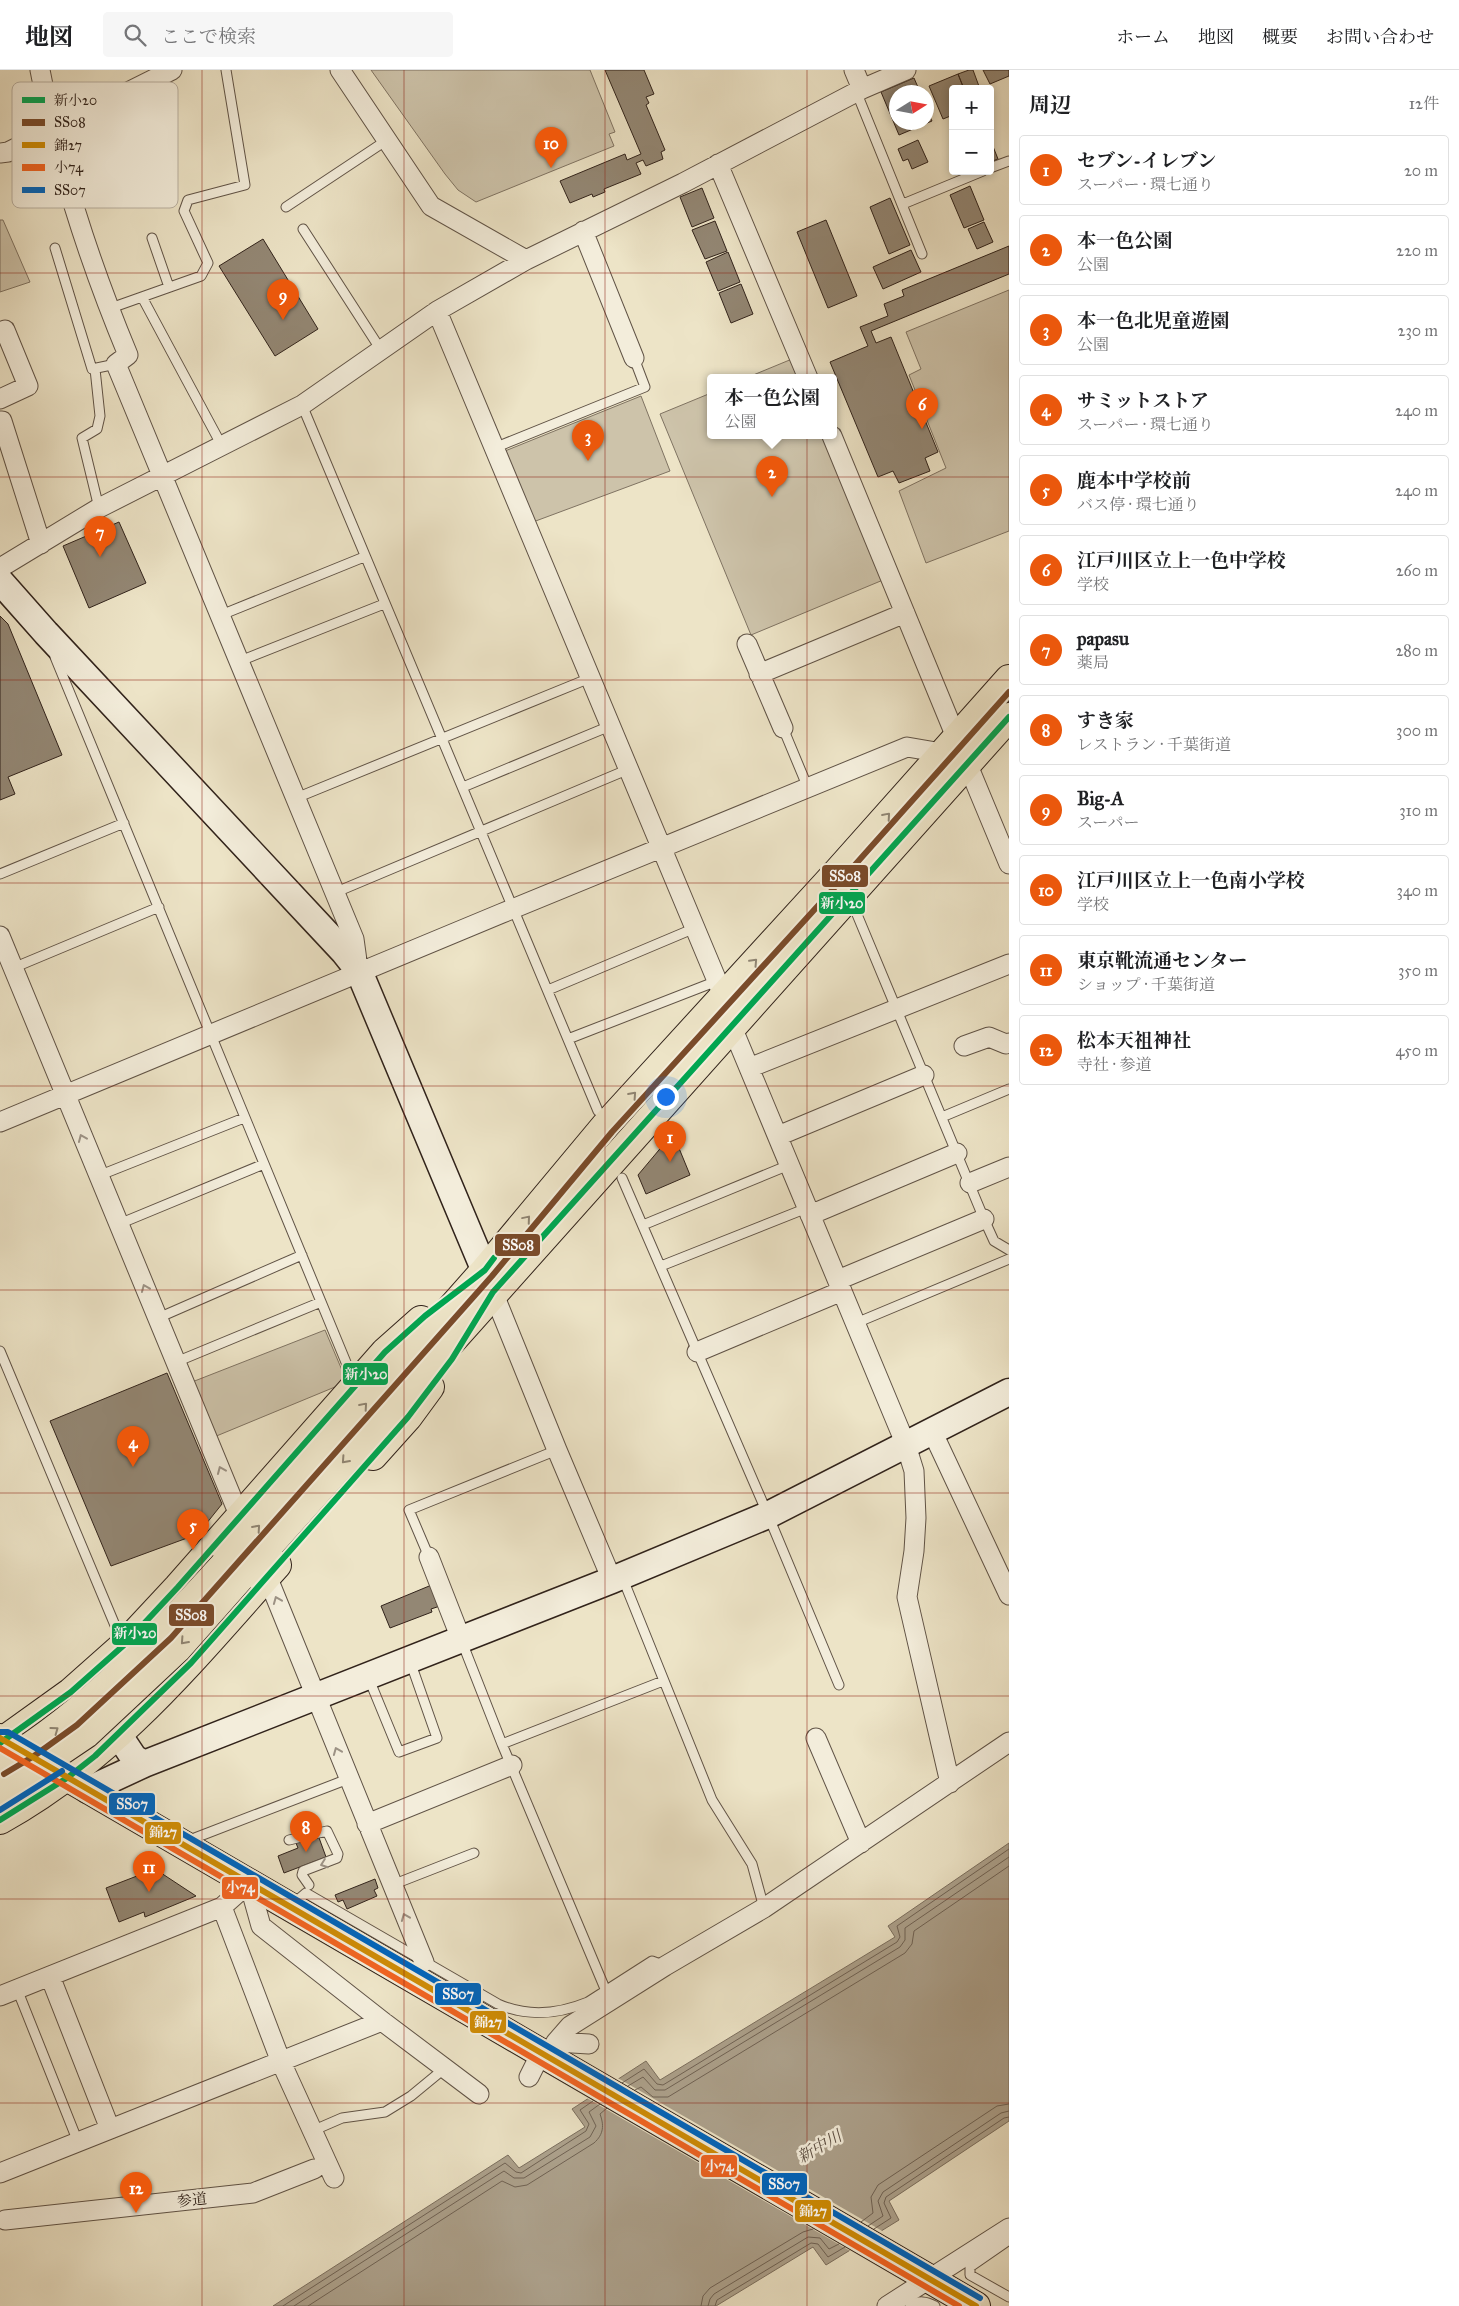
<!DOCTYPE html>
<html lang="ja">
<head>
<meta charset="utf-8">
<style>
	body { margin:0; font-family:"IM FELL Great Primer","Noto Serif JP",serif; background:#f6f6f6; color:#202124 }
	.controls { position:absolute; right:15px; top:15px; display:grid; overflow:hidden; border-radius:5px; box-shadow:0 2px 8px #0003 }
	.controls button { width:45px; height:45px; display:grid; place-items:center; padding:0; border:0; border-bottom:1px solid #e0e0e0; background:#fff; color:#202124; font:25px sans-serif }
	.compass { position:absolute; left:889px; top:15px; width:45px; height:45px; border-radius:50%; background:#fff; box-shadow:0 2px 8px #0003; rotate:79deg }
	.you { position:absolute; left:665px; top:1026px; width:18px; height:18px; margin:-12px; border:4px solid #fff; border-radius:50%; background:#1a73e8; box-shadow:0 0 0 8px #1a73e833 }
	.badge { display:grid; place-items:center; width:32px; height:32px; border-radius:50%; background:#ea580c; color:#fff; font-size:16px; font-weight:700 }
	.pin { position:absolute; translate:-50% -41px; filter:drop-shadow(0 1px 2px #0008) }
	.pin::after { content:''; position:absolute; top:26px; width:18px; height:15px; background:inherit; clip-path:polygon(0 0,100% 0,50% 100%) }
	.popup { position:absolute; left:707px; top:304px; width:130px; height:65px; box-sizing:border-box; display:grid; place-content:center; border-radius:5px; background:#fff; filter:drop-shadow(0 1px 4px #0005); font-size:16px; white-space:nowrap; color:#757577 }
	.popup b { font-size:19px; color:#202124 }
	.popup::after { content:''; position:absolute; left:50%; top:100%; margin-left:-10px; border:10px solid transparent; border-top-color:#fff }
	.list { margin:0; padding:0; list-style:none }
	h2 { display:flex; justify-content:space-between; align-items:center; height:65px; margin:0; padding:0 20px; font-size:21px }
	h2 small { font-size:16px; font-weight:400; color:#757577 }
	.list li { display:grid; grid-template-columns:32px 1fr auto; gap:15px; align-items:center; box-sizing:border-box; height:70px; margin:0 10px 10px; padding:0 10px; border:1px solid #e0e0e0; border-radius:5px }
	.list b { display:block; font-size:19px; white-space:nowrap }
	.list p { margin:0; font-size:16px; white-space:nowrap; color:#757577 }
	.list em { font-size:16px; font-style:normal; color:#757577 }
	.icon { flex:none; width:28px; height:28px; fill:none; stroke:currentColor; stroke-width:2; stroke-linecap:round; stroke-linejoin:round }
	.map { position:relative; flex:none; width:1009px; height:2236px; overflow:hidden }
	header { display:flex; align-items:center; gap:30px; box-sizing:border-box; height:70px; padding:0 25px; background:#fff; border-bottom:1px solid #e0e0e0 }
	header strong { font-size:24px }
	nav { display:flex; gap:28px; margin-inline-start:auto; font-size:18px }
	.search { width:350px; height:45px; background:#f6f6f6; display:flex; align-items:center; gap:12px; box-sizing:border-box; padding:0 18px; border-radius:5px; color:#757577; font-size:19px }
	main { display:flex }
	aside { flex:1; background:#fff }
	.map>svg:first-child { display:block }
	.green { fill:#cdc3aa; stroke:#7f7362 }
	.water { fill:#ada28d; stroke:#7b6f5f }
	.pier { fill:#ede4c7 }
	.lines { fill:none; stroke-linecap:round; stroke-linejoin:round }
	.shore { stroke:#6f6254; stroke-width:1 }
	.building { fill:#938774; stroke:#31231b }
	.lane-casing { stroke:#605346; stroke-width:11 }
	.street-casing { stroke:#605346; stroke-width:21 }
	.secondary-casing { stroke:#31231b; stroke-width:29 }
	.primary-casing { stroke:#31231b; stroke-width:30 }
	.highway-casing { stroke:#31231b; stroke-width:30 }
	.lane { stroke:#f3eddb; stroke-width:9 }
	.street { stroke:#f3eddb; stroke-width:19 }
	.secondary { stroke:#f3eddb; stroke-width:26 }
	.primary { stroke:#ede4c7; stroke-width:28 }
	.highway { stroke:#ede4c7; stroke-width:28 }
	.primary-bridge-casing { stroke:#31231b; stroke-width:30; stroke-linecap:butt }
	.primary-bridge { stroke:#ede4c7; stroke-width:28 }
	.bus-1-casing { stroke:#f3eddb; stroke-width:10 }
	.bus-2-casing { stroke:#f3eddb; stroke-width:10 }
	.bus-3-casing { stroke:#f3eddb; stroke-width:10 }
	.bus-4-casing { stroke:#f3eddb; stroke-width:10 }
	.bus-5-casing { stroke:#f3eddb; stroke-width:10 }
	.bus-1 { stroke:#00a651; stroke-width:6 }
	.bus-2 { stroke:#7a4b2a; stroke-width:6 }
	.bus-3 { stroke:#cf8c05; stroke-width:6 }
	.bus-4 { stroke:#f26522; stroke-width:6 }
	.bus-5 { stroke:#0065bd; stroke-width:6 }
	.oneway { stroke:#8f8471 }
	.oneway2 { stroke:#9c9285 }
	.grid { fill:none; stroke:#8f2418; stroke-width:1; stroke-opacity:0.55 }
	.labels { text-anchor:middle; stroke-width:5; stroke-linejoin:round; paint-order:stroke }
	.street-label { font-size:15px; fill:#31231b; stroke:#f3eddb }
	.water-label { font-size:16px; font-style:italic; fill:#5c4f43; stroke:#f3eddb }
	.key { fill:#f3eddb; stroke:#b9b0a1; stroke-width:1 }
	.key-label { font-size:14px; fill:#31231b }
	.line-badge { stroke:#f3eddb; stroke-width:2 }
	.badge-label { font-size:14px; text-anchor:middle; font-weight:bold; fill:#fff }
</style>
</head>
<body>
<header>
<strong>地図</strong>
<div class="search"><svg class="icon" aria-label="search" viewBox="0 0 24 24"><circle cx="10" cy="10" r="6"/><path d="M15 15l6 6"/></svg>ここで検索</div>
<nav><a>ホーム</a><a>地図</a><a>概要</a><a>お問い合わせ</a></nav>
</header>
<main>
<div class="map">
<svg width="1009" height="2236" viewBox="0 0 1009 2236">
	<rect width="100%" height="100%" fill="#ede4c7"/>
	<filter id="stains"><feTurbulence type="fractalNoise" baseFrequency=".004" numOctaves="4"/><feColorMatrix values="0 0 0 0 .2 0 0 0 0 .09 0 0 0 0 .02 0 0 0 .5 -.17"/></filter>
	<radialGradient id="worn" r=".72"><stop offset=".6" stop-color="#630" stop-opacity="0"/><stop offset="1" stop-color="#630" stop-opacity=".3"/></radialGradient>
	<path class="green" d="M371,0H590L615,62L609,64L614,76L476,132L458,120L445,104Z
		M0,150H3L30,212L0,222Z
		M1009,220V461L926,493L899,421L946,398L909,305L921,299L906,262Z
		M792,289L800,308H746Z
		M711,323V366H824L883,510L751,565L660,344Z
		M641,326L670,401L533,452L505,381Z
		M325,1260L347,1312L214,1367L192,1312Z"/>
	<path class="water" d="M1009,1773V2051L889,2131L899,2150L826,2195L813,2177L716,2236H273L508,2085L519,2098L585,2057L572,2039L646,1991L660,2010L895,1867L888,1856Z"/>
	<path class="pier" d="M616,2007L884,2162L852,2182L585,2027Z"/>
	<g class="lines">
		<path class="shore" d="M622,2013L644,1999L657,2014L663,2015L897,1872L900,1867L897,1856L1009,1779
			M628,2016L643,2007L655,2020H665L900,1877L905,1870V1858L1009,1787
			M635,2020L641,2017L653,2027H668L905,1883L912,1874L914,1861L1009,1796
			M861,2152L873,2143L871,2127L878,2115L997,2036L1009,2034
			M868,2156L883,2146L878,2131L883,2122L1001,2043L1009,2041
			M874,2159L891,2148L884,2133L886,2127L1004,2048L1009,2047
			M283,2236L505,2093L516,2102L521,2103L586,2061L589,2054L580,2040L593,2031
			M294,2236L504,2101L514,2108H524L590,2067L596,2056L589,2042L600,2034
			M308,2236L502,2111L515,2117L527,2115L594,2073C604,2064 604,2055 600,2044L607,2038
			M701,2236L703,2226L710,2218L803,2162L813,2159
			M708,2236L710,2229L714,2224L808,2167L820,2168L829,2179L839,2174
			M715,2236L717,2230L811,2173L818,2174L828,2187L845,2177"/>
	</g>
	<path class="building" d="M605,0H644L654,24L646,27L649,33L646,35L665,80L661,82L663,89L646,96L643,90L636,93L641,104L604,119L605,122L593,127L592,124L570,133L560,111L625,84L627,90L641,84Z
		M969,0H973L980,19H964L958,4Z
		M983,0H1009V6L990,14Z
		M958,4L964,19H953V45L943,49L929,16Z
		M914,8L920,22H896V52H926V39L932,51L899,65L881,22Z
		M990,69L998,89L990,92Z
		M918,70L928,92L912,99L908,89L903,91L898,79Z
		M970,116L984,150L964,158L950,125Z
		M702,118L714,148L692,157L680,127Z
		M890,128L910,175L889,184L870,137Z
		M826,150L857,226L828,238L797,162Z
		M715,151L727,181L705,189L692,160Z
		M984,152L993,172L977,179L968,159Z
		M263,169L318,259L275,286L219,196Z
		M1009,176V204L871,261L876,273L891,267L938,382L925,388L930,401L899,413L893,401L878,407L830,292L868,276L860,257L888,246L884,234L904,226L902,220Z
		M911,180L921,202L883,219L873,197Z
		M728,182L740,212L718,221L706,192Z
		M741,214L753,244L731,253L719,223Z
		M119,452L146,513L89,538L63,476Z
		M0,546L8,554L62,685L8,707L15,724L0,730Z
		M674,1066L690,1105L646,1124L638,1105L669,1068Z
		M167,1303L222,1434L198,1464L111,1496L50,1351Z
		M434,1514L443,1535L431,1539L432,1542L390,1558L381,1536Z
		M318,1765L326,1787L284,1803L278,1786L298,1778L296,1773Z
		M155,1799L196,1826L145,1847L144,1842L119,1852L106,1818Z
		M375,1809L378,1818L374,1820L377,1826L347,1839L343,1830L338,1832L335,1825Z"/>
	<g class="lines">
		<g class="lane-casing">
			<path id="lane" d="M856,21L922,184
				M105,34L152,131
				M990,98L1009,91
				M903,134L983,101
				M286,137L387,70
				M303,159L381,280
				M152,168L169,217
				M55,178L92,299L116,294
				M142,227L222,376
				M108,239L201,206L208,193L184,141L188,130L245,115L226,0
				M95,299L100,346L97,359L82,368L99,438
				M302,335L598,1041
				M494,378L645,317L634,288
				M221,545L364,487
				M55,587L350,1302
				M240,591L384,534
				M783,658L808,718
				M463,717L610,656
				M296,728L590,608
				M0,804L124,753
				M334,823L629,699
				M851,830L984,1149L994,1171L1009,1180
				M13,898L159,837
				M548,920L695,858
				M568,969L717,911
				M942,1047L1009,1019
				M98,1106L244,1048
				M622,1108L768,1445L839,1615
				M119,1154L264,1094
				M643,1155L789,1095
				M661,1196L807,1138
				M158,1248L302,1185
				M856,1253L1009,1189
				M0,1281L122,1572
				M176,1292L321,1232
				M429,1487L409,1440L557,1380
				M623,1509L712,1730L752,1794L764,1838
				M462,1572L502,1674L606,1921
				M369,1609L399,1682L437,1668L410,1591
				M502,1674L663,1611
				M289,1770L327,1761L338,1784L337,1788L303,1801L302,1805L309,1815
				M187,1771L348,1709
				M392,1815L474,1783
				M293,1834L306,1823L498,1934C527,1947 559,1944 588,1932L652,1891L663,1895
				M17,1919L78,2072
				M312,2061L342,2048L385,2042L411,2026L445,1998
				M1009,2170L970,2197V2205L1009,2227
				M910,2236C919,2230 926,2231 935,2236"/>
		</g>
		<g class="street-casing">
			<path id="street" d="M40,0C58,95 91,196 128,285L116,294L354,869L358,898
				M340,0L431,136L526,190
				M854,0L862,19
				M0,83L8,82L172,0
				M718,94L808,308
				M583,161L634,288
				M437,241L723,925
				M0,262L5,260L28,316L0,329
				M0,351H2L41,474
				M832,366L956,667
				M0,498L99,438L302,335L437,241L526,190L683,113L862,19L906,0
				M747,574L783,658
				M759,604L905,543
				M967,693L1009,794
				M0,866L239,1445
				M732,957L906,1375L914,1401L916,1448L914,1481L907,1527L950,1713
				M964,976L989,967L1006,974L1009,973
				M749,998L1009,894
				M0,1052C302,925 604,801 907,677L942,683
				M778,1066L924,1005
				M970,1113L1009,1097
				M810,1145L957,1083
				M838,1210L984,1149
				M493,1222L557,1380L612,1510
				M697,1282L842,1221
				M932,1361L1009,1525
				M429,1487L461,1569
				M267,1506L424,1892
				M816,1668L861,1773
				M367,1754L512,1695
				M222,1837L281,1992L334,2108
				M50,1906L110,2059
				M0,1926L222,1837L249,1813L261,1856L382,1951L479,2024
				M556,1972L589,1974
				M547,1987L556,1972L570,1956L665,1896L764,1838L1009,1672
				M529,2007L541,1983
				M0,2103L382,1951
				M5,2150L253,2123L314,2099
				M887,2236L1009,2158"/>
		</g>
		<g class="secondary-casing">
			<path id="secondary" d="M0,511L46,563L344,882L359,901L492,1218
				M118,1664L134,1688L144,1694L612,1510L768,1445L1009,1322
				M88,1720L144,1694"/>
		</g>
		<g class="primary-casing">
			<path id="primary" d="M373,1386L408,1347L430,1317
				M224,1495L485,1200L605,1056L839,800L1009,609
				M240,1508L1009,647
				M0,1673L71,1622L124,1575L178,1517L385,1282L421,1250
				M0,1750C115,1686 191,1591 277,1495"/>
		</g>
		<g class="highway-casing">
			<path id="highway" d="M0,1668L976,2236"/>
		</g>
		<use href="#lane" class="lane"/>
		<use href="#street" class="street"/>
		<use href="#secondary" class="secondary"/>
		<use href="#primary" class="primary"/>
		<use href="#highway" class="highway"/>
		<g class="primary-bridge-casing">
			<path id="primary-bridge" d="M0,1696C88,1643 156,1570 224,1495
				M0,1722L86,1664L178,1578L240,1508"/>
		</g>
		<use href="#primary-bridge" class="primary-bridge"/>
		<g class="bus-1-casing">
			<path id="bus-1" d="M0,1673L71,1622L124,1575L178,1517L385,1282L425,1246L485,1200L494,1188
				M0,1750L67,1708L95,1686L191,1593L408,1347L452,1289L493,1222L1009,647"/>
		</g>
		<g class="bus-2-casing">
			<path id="bus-2" d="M4,1704L34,1686L77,1655L171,1568L492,1206L612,1062L845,806L1009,622"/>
		</g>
		<g class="bus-3-casing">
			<path id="bus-3" d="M0,1668L976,2236"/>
		</g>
		<g class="bus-4-casing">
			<path id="bus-4" d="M0,1678L959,2236"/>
		</g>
		<g class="bus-5-casing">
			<path id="bus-5" d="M0,1662H8L980,2228
				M0,1740L62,1701"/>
		</g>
		<use href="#bus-1" class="bus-1"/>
		<use href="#bus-2" class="bus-2"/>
		<use href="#bus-3" class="bus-3"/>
		<use href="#bus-4" class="bus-4"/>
		<use href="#bus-5" class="bus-5"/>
	</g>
	<defs><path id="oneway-chevron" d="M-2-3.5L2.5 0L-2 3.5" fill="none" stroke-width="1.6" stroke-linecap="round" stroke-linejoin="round" transform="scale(1.25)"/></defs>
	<g class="oneway">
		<use href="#oneway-chevron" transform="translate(887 746) rotate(-49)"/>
		<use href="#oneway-chevron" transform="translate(754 892) rotate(-47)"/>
		<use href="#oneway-chevron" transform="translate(633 1025) rotate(-48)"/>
		<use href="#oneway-chevron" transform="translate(527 1149) rotate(-50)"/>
		<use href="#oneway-chevron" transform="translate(364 1336) rotate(-49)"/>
		<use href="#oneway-chevron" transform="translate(345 1390) rotate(132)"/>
		<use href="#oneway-chevron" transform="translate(257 1458) rotate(-49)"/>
		<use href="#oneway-chevron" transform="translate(184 1571) rotate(132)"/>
		<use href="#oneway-chevron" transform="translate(55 1660) rotate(-36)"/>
	</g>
	<g class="oneway2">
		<use href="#oneway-chevron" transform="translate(82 1068) rotate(-113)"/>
		<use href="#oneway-chevron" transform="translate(145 1218) rotate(-113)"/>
		<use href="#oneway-chevron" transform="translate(221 1400) rotate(-113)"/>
		<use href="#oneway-chevron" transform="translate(277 1530) rotate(-112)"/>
		<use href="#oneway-chevron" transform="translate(337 1681) rotate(-112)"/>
		<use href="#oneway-chevron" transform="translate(324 1794) rotate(160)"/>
		<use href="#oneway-chevron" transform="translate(405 1847) rotate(-112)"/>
	</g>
	<path class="grid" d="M202,0V2236M404,0V2236M605,0V2236M807,0V2236M0,203H1009M0,407H1009M0,610H1009M0,813H1009M0,1016H1009M0,1220H1009M0,1423H1009M0,1626H1009M0,1829H1009M0,2033H1009"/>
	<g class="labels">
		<g class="street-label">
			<text transform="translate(192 2130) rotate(-6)" y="5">参道</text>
		</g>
		<g class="water-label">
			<text transform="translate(819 2076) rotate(-30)" y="6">新中川</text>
		</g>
	</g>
	<rect x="12" y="12" width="166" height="126" rx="8" class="key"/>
	<rect x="22" y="27" width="23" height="6" fill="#00a651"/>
	<rect x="22" y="49" width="23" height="7" fill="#7a4b2a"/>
	<rect x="22" y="72" width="23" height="6" fill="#cf8c05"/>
	<rect x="22" y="94" width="23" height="7" fill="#f26522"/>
	<rect x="22" y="117" width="23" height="6" fill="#0065bd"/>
	<g class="key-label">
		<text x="54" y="35">新小20</text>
		<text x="54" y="57">SS08</text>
		<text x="54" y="80">錦27</text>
		<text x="54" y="102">小74</text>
		<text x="54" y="125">SS07</text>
	</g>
	<g class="line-badge">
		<rect x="821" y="794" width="48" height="24" rx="5" fill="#7a4b2a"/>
		<rect x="818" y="821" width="48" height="24" rx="5" fill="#00a651"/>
		<rect x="494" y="1163" width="47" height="24" rx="5" fill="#7a4b2a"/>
		<rect x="342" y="1292" width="47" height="24" rx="5" fill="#00a651"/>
		<rect x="168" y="1533" width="47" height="24" rx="5" fill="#7a4b2a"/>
		<rect x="111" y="1552" width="47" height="24" rx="5" fill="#00a651"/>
		<rect x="108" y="1722" width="48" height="24" rx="5" fill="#0065bd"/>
		<rect x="144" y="1751" width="38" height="24" rx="5" fill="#cf8c05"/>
		<rect x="221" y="1806" width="38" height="24" rx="5" fill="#f26522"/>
		<rect x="434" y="1912" width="48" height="24" rx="5" fill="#0065bd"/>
		<rect x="469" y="1940" width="38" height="24" rx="5" fill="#cf8c05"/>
		<rect x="700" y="2084" width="38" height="24" rx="5" fill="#f26522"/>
		<rect x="761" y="2102" width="47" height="24" rx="5" fill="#0065bd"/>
		<rect x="794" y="2129" width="38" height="24" rx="5" fill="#cf8c05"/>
	</g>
	<g class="badge-label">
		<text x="845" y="811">SS08</text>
		<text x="842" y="838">新小20</text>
		<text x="518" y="1180">SS08</text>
		<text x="366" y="1309">新小20</text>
		<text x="191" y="1550">SS08</text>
		<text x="135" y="1568">新小20</text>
		<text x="132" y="1739">SS07</text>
		<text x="163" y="1767">錦27</text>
		<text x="240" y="1822">小74</text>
		<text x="458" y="1929">SS07</text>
		<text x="488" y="1957">錦27</text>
		<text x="719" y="2101">小74</text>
		<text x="784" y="2119">SS07</text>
		<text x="813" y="2146">錦27</text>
	</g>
	<rect width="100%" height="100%" filter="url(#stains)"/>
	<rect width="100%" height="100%" fill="url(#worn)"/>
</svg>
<div class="controls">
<button>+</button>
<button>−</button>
</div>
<svg class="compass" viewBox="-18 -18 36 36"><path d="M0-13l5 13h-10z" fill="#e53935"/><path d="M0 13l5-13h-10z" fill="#757577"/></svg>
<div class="you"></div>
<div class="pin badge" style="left:670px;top:1092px">1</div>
<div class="pin badge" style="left:772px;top:427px">2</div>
<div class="popup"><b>本一色公園</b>公園</div>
<div class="pin badge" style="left:588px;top:391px">3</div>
<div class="pin badge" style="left:133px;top:1397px">4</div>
<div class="pin badge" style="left:193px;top:1480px">5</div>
<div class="pin badge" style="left:922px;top:359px">6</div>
<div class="pin badge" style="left:100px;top:487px">7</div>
<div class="pin badge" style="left:306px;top:1782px">8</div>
<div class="pin badge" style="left:283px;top:250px">9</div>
<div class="pin badge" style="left:551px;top:98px">10</div>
<div class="pin badge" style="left:149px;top:1822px">11</div>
<div class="pin badge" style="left:136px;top:2143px">12</div>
</div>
<aside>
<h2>周辺<small>12件</small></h2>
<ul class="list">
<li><span class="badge">1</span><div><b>セブン-イレブン</b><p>スーパー · 環七通り</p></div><em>20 m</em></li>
<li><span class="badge">2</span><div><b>本一色公園</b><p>公園</p></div><em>220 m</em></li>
<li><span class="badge">3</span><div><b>本一色北児童遊園</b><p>公園</p></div><em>230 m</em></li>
<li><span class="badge">4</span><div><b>サミットストア</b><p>スーパー · 環七通り</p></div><em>240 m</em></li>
<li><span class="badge">5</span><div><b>鹿本中学校前</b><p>バス停 · 環七通り</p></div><em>240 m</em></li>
<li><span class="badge">6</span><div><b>江戸川区立上一色中学校</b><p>学校</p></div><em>260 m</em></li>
<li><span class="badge">7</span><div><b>papasu</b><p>薬局</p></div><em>280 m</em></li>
<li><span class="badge">8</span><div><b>すき家</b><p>レストラン · 千葉街道</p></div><em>300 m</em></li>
<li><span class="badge">9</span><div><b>Big-A</b><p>スーパー</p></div><em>310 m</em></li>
<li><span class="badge">10</span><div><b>江戸川区立上一色南小学校</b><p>学校</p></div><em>340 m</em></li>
<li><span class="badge">11</span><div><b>東京靴流通センター</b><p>ショップ · 千葉街道</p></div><em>350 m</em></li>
<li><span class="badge">12</span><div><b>松本天祖神社</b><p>寺社 · 参道</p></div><em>450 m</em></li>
</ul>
</aside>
</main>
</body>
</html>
